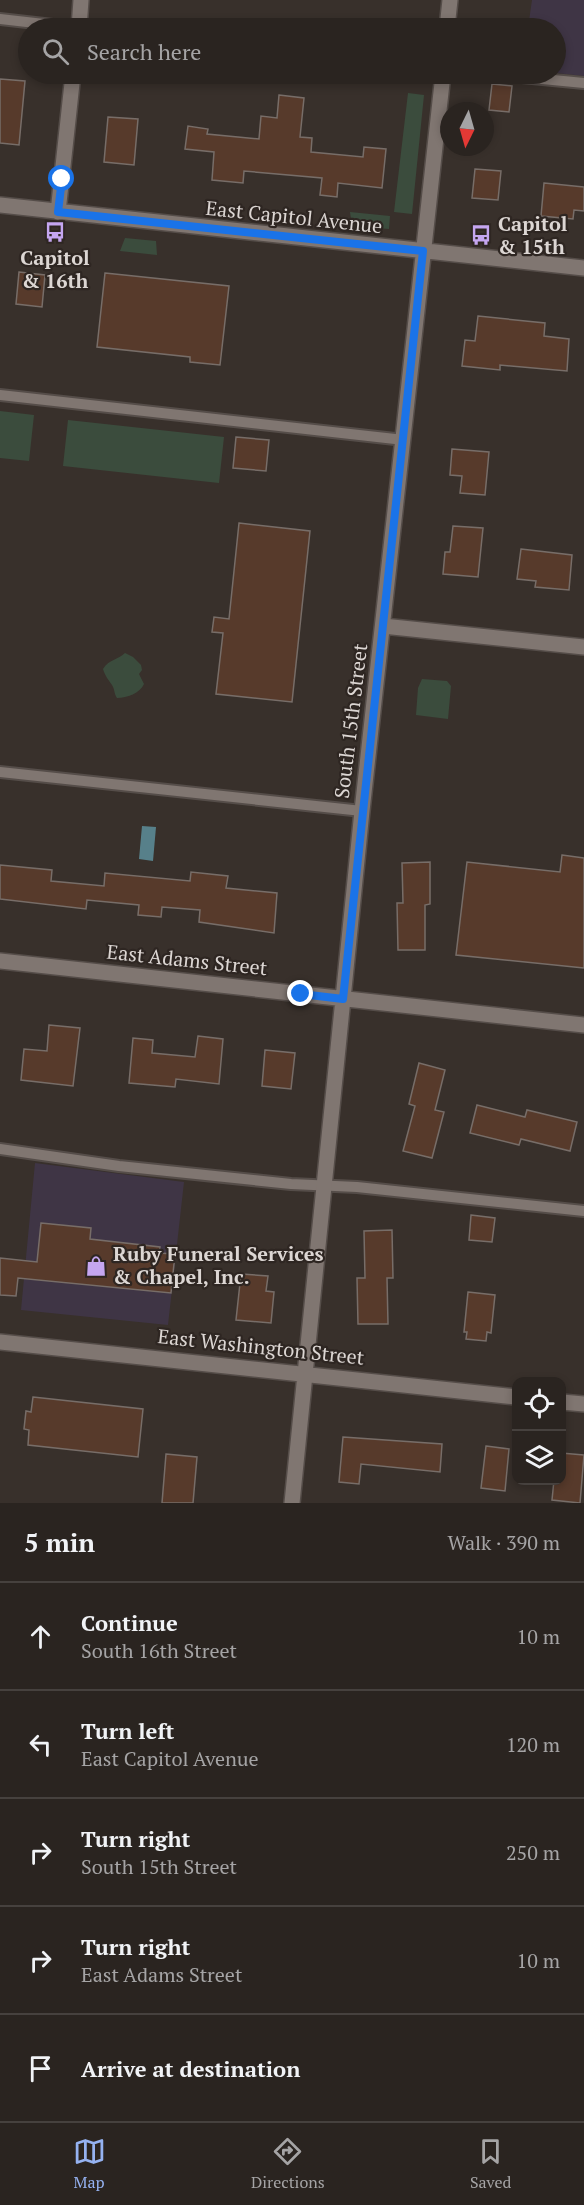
<!DOCTYPE html>
<html lang="en">
<head>
<meta charset="utf-8">
<style>
	body { margin:0; font-family:"PT Serif",serif; background:#36302d; color:#f1f3f6 }
	.controls { position:absolute; right:18px; bottom:18px; display:grid; overflow:hidden; border-radius:12px; box-shadow:0 3px 9px #0003 }
	.controls button { width:54px; height:54px; display:grid; place-items:center; padding:0; border:0; border-bottom:2px solid #46413e; background:#2a2420; color:#f1f3f6; font:30px sans-serif }
	.compass { position:absolute; left:440px; top:102px; width:54px; height:54px; border-radius:50%; background:#2a2420; box-shadow:0 3px 9px #0003; rotate:185deg }
	.stop { position:absolute; width:18px; height:18px; margin:-14px; border:4px solid #1a73e8; border-radius:50%; background:#fff }
	.stop.end { background:#1a73e8; border-color:#fff; box-shadow:0 2px 6px #0008 }
	.list { margin:0; padding:0; list-style:none }
	h2 { display:flex; justify-content:space-between; align-items:center; height:78px; margin:0; padding:0 24px; font-size:26px }
	h2 small { font-size:20px; font-weight:400; color:#a5a4a5 }
	.list li { display:grid; grid-template-columns:39px 1fr auto; gap:18px; align-items:center; box-sizing:border-box; height:108px; padding:0 24px; border-top:2px solid #46413e }
	.list b { display:block; font-size:22px; white-space:nowrap }
	.list p { margin:0; font-size:20px; white-space:nowrap; color:#a5a4a5 }
	.list em { font-size:20px; font-style:normal; color:#a5a4a5 }
	.icon { flex:none; width:33px; height:33px; fill:none; stroke:currentColor; stroke-width:2; stroke-linecap:round; stroke-linejoin:round }
	.map { position:relative; flex:none; width:584px; height:1503px; overflow:hidden }
	.search { position:absolute; background:#2a2420; box-shadow:0 3px 9px #0003; left:18px; right:18px; top:18px; height:66px; display:flex; align-items:center; gap:15px; box-sizing:border-box; padding:0 21px; border-radius:33px; color:#a5a4a5; font-size:22px }
	.sheet { height:618px; background:#2a2420 }
	nav { display:flex; justify-content:space-around; align-items:center; box-sizing:border-box; height:84px; border-top:2px solid #46413e; background:#2a2420; font-size:16px; color:#a5a4a5 }
	nav a { display:grid; justify-items:center; gap:3px }
	nav .on { color:#95b2f1 }
	.map>svg:first-child { display:block }
	.commercial { fill:#3f3545 }
	.green { fill:#3b4c3d }
	.water { fill:#57808a }
	.building { fill:#573a2b; stroke:#776d68; stroke-width:1.5 }
	.lines { fill:none; stroke-linecap:round; stroke-linejoin:round }
	.lane-casing { stroke:#554d49; stroke-width:14 }
	.street-casing { stroke:#554d49; stroke-width:18 }
	.lane { stroke:#807671; stroke-width:10 }
	.street { stroke:#807671; stroke-width:15 }
	.route { stroke:#1a73e8; stroke-width:8 }
	.labels { text-anchor:middle; stroke-width:4.5; stroke-linejoin:round; paint-order:stroke }
	.street-label { font-size:20px; fill:#dcd6d3; stroke:#2e2622 }
	.poi-label { font-size:20px; font-weight:bold; fill:#dcd6d3; stroke:#2e2622; text-anchor:start }
</style>
</head>
<body>
<div class="map">
<svg width="584" height="1503" viewBox="0 0 584 1503">
	<rect width="100%" height="100%" fill="#38302b"/>
	<path class="commercial" d="M532,0H584V76L556,73V28H528Z
		M35,1163L184,1182L168,1325L21,1310Z"/>
	<path class="green" d="M408,93L424,95L412,214L394,212Z
		M350,212L390,216L389,229L352,226Z
		M125,238L156,241L157,255L120,251Z
		M0,411L34,415L29,461L0,458Z
		M68,420L224,437L219,483L63,466Z
		M125,653L133,657L141,665L142,670L139,674L144,684C140,693 127,698 117,698C114,694 115,690 112,685C108,679 105,676 103,669C109,659 118,660 125,653Z
		M422,679L447,681L451,686L448,719L416,715L418,688Z"/>
	<path class="water" d="M142,826L156,827L153,861L139,859Z"/>
	<path class="building" d="M0,79L25,81L19,145L0,143Z
		M492,84L512,86L509,112L489,110Z
		M279,95L304,98L300,137L312,138L311,152L363,157L364,147L386,149L382,188L338,183L337,197L320,195L322,178L244,171L243,183L212,180L214,152L185,149L188,126L208,129L207,134L259,139L261,116L277,118Z
		M108,117L138,119L134,165L104,162Z
		M475,169L501,171L498,200L472,198Z
		M544,183L584,187V211L574,210L573,219L541,216Z
		M19,272L45,275L42,307L16,304Z
		M105,273L229,286L220,365L190,362V357L97,347Z
		M478,316L545,323L544,336L569,339L567,371L500,365V370L462,366L465,340L475,341Z
		M236,437L269,440L266,471L233,468Z
		M452,449L489,452L485,495L460,493L462,476L450,475Z
		M239,523L310,531L292,702L216,694L223,633L212,632L214,617L229,619Z
		M453,526L483,528L478,577L443,574L445,552H450Z
		M521,549L572,555L569,590L535,587L536,581L517,579Z
		M562,855L584,858V968L456,955L467,862L560,872Z
		M430,862V904L425,905V950H398L397,903H403L402,863Z
		M0,865L52,870L51,881L104,886L105,873L190,881L191,872L228,876L226,888L277,893L274,933L199,922L200,910L162,907L161,917L138,915L139,905L87,900L86,909L0,899Z
		M49,1025L80,1028L73,1086L21,1080L24,1049L47,1051Z
		M198,1036L223,1039L219,1084L176,1079L175,1087L129,1083L133,1038L153,1040L152,1053L195,1057Z
		M265,1050L295,1053L291,1089L262,1086Z
		M419,1063L445,1070L435,1110L444,1112L432,1158L403,1151L415,1106L409,1104Z
		M477,1105L525,1117L527,1110L577,1122L570,1151L521,1139L519,1145L470,1133Z
		M471,1215L495,1218L492,1242L469,1240Z
		M41,1223L91,1228L90,1239L160,1247L159,1253L175,1254L171,1293L18,1278L16,1296L0,1295V1258L37,1262Z
		M392,1230L393,1278H387L388,1324H358L357,1278H365L364,1231Z
		M241,1274L268,1276L266,1291L274,1292L271,1323L236,1320Z
		M468,1292L495,1295L491,1333L487,1332L486,1341L466,1339L467,1332H464Z
		M33,1397L143,1409L138,1457L28,1445L29,1430L24,1429L26,1411L31,1412Z
		M343,1437L442,1444L440,1472L361,1464L359,1484L339,1482Z
		M486,1446L509,1449L505,1491L481,1488Z
		M561,1453L584,1455L580,1503L552,1500L554,1480H561Z
		M166,1454L197,1457L193,1503H162Z"/>
	<g class="lines">
		<g class="lane-casing">
			<path id="lane" d="M0,19L79,28
				M491,74L584,83
				M0,395L404,440
				M0,772L362,811
				M0,1149L119,1166L291,1184L357,1187L584,1211"/>
		</g>
		<g class="street-casing">
			<path id="street" d="M79,28L81,0
				M447,28L450,0
				M0,205L584,268
				M58,212L73,74
				M383,626L584,647
				M0,961L584,1025
				M0,1342L516,1397
				M562,1402L584,1404
				M292,1503L362,811L443,74"/>
		</g>
		<use href="#lane" class="lane"/>
		<use href="#street" class="street"/>
	</g>
	<g class="lines">
		<path class="route" d="M62,179L58,212L423,251L343,999L301,994"/>
	</g>
	<defs>
		<g id="bus-bare" transform="scale(1.62)"><path d="M-5-6H5V4H4V6H2V4H-2V6H-4V4H-5ZM-3.5-4V0h7V-4ZM-3.5 1.2v1.5H-2V1.2ZM2 1.2v1.5H3.5V1.2Z" fill="#c5a6f0" stroke="#2e2622" stroke-width="2.5" paint-order="stroke"/></g>
		<g id="shop-bare" transform="scale(1.62)"><path d="M-5-2.5h2.3a2.7 3.5 0 0 1 5.4 0H5L5.5 6h-11ZM-1.5-2.5h3a1.5 2.3 0 0 0-3 0Z" fill="#c5a6f0" stroke="#2e2622" stroke-width="2.5" paint-order="stroke"/></g>
	</defs>
	<g fill-rule="evenodd">
		<use href="#bus-bare" x="55" y="232"/>
		<use href="#bus-bare" x="481" y="235"/>
		<use href="#shop-bare" x="96" y="1266"/>
	</g>
	<g class="labels">
		<g class="street-label">
			<text transform="translate(294 217) rotate(6)" y="7">East Capitol Avenue</text>
			<text transform="translate(351 721) rotate(-83)" y="7">South 15th Street</text>
			<text transform="translate(187 960) rotate(6)" y="7">East Adams Street</text>
			<text transform="translate(261 1347) rotate(6)" y="7">East Washington Street</text>
		</g>
		<g class="poi-label">
			<text x="498" y="231">Capitol<tspan x="498" dy="23">&amp; 15th</tspan></text>
			<text x="55" y="265" text-anchor="middle">Capitol<tspan x="55" dy="23">&amp; 16th</tspan></text>
			<text x="113" y="1261">Ruby Funeral Services<tspan x="113" dy="23">&amp; Chapel, Inc.</tspan></text>
		</g>
	</g>
</svg>
<div class="controls">
<button><svg class="icon" aria-label="locate" viewBox="0 0 24 24"><circle cx="12" cy="12" r="6"/><path d="M12 2v4M12 18v4M2 12h4M18 12h4"/></svg></button>
<button><svg class="icon" aria-label="layers" viewBox="0 0 24 24"><path d="M12 4l9 5-9 5-9-5zM3 14l9 5 9-5"/></svg></button>
</div>
<svg class="compass" viewBox="-18 -18 36 36"><path d="M0-13l5 13h-10z" fill="#e53935"/><path d="M0 13l5-13h-10z" fill="#a5a4a5"/></svg>
<div class="stop" style="left:62px;top:179px"></div>
<div class="stop end" style="left:301px;top:994px"></div>
<div class="search"><svg class="icon" aria-label="search" viewBox="0 0 24 24"><circle cx="10" cy="10" r="6"/><path d="M15 15l6 6"/></svg>Search here</div>
</div>
<section class="sheet">
<h2>5 min<small>Walk · 390 m</small></h2>
<ul class="list">
<li><svg class="icon" aria-label="ahead" viewBox="0 0 24 24"><path d="M12 20V5M6 11l6-6 6 6"/></svg><div><b>Continue</b><p>South 16th Street</p></div><em>10 m</em></li>
<li><svg class="icon" aria-label="left" viewBox="0 0 24 24"><path d="M17 20v-9H6M10 6l-5 5 5 5"/></svg><div><b>Turn left</b><p>East Capitol Avenue</p></div><em>120 m</em></li>
<li><svg class="icon" aria-label="right" viewBox="0 0 24 24"><path d="M7 20v-9h11M14 6l5 5-5 5"/></svg><div><b>Turn right</b><p>South 15th Street</p></div><em>250 m</em></li>
<li><svg class="icon" aria-label="right" viewBox="0 0 24 24"><path d="M7 20v-9h11M14 6l5 5-5 5"/></svg><div><b>Turn right</b><p>East Adams Street</p></div><em>10 m</em></li>
<li><svg class="icon" aria-label="arrive" viewBox="0 0 24 24"><path d="M6 21V4h12l-3 4 3 4H6"/></svg><div><b>Arrive at destination</b></div></li>
</ul>
</section>
<nav>
<a class="on"><svg class="icon" aria-label="map" viewBox="0 0 24 24"><path d="M3 6l6-2 6 2 6-2v14l-6 2-6-2-6 2zM9 4v14M15 6v14"/></svg>Map</a>
<a><svg class="icon" aria-label="directions" viewBox="0 0 24 24"><path d="M12 3l9 9-9 9-9-9zM9 14v-3h6M13 9l2 2-2 2"/></svg>Directions</a>
<a><svg class="icon" aria-label="saved" viewBox="0 0 24 24"><path d="M7 4h10v16l-5-4-5 4z"/></svg>Saved</a>
</nav>
</body>
</html>
